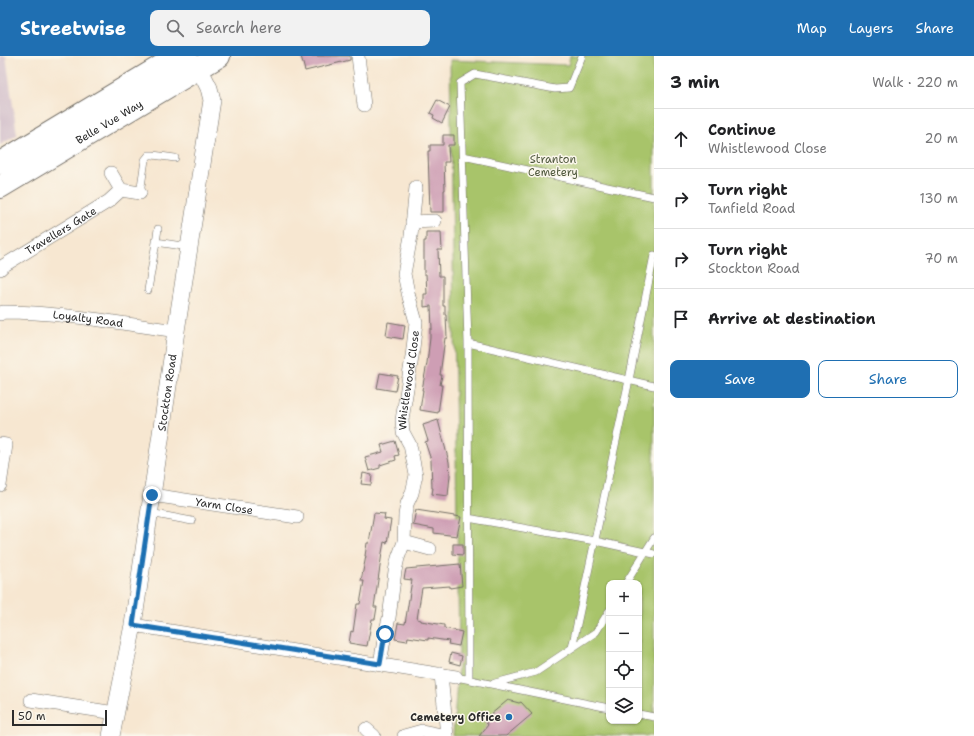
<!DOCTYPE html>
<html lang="en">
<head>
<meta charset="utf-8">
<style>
	body { margin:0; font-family:"Shantell Sans",sans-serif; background:#f2f2f2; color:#202124 }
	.controls { position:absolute; right:12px; bottom:12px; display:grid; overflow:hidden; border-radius:8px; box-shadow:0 1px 3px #0004 }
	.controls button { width:36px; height:36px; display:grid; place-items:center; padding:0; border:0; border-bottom:1px solid #e0e0e0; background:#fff; color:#202124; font:20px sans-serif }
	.scale { position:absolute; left:12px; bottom:10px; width:95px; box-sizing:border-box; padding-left:4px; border:2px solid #2b2b2b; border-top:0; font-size:11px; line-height:14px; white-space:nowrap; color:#2b2b2b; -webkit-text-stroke:3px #fbf7ec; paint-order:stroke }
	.stop { position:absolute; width:12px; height:12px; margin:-9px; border:3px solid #1f6fb2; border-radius:50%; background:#fff }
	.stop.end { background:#1f6fb2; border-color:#fff; box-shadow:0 1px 4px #0008 }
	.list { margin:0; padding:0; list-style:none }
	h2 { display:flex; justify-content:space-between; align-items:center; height:52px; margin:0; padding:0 16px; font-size:17px }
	h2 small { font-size:13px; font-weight:400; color:#757577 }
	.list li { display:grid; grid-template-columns:26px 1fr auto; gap:12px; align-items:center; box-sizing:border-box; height:60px; padding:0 16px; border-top:1px solid #e0e0e0 }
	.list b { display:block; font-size:15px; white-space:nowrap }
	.list p { margin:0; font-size:13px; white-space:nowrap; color:#757577 }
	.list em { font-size:13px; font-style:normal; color:#757577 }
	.actions { display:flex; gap:8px; padding:12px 16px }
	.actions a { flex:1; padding:9px 0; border:1px solid #1f6fb2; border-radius:8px; text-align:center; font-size:14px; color:#1f6fb2 }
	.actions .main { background:#1f6fb2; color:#fff }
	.icon { flex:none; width:22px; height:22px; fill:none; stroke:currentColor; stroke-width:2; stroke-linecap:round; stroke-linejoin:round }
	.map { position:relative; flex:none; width:654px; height:680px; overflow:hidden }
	header { display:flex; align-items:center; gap:24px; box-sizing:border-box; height:56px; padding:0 20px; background:#1f6fb2; color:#fff }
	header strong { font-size:19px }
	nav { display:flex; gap:22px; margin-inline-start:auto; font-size:14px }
	.search { width:280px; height:36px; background:#f2f2f2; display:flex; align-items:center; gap:10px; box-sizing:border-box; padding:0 14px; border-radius:8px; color:#757577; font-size:15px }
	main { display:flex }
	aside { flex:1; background:#fff }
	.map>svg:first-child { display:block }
	.industrial { fill:#d1bdc9 }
	.green { fill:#a8c46a; stroke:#6a784a; fill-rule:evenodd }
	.building { fill:#ce9eb4 }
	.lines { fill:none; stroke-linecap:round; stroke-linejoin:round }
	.service-casing { stroke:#726d65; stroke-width:8 }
	.minor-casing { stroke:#726d65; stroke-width:14 }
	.tertiary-casing { stroke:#726d65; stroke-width:18 }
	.trunk-casing { stroke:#726d65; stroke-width:24 }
	.service { stroke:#fff; stroke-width:7 }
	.minor { stroke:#fff; stroke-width:13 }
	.tertiary { stroke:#fff; stroke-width:17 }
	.trunk { stroke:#fff; stroke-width:22 }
	.route { stroke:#1f6fb2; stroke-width:5 }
	.poi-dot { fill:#1f6fb2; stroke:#fbf7ec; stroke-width:1.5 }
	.labels { text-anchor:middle; stroke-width:3; stroke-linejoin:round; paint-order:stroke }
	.street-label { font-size:11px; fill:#2b2b2b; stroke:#fbf7ec }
	.park-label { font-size:11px; fill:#50593e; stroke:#fbf7ec }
	.poi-label { font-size:11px; font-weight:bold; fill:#2b2b2b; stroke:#fbf7ec; text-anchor:end }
</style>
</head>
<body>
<header>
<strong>Streetwise</strong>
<div class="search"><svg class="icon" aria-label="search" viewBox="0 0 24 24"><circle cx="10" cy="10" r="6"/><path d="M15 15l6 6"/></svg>Search here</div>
<nav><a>Map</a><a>Layers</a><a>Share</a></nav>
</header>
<main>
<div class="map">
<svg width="654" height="680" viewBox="0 0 654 680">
	<rect width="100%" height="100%" fill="#fbf7ec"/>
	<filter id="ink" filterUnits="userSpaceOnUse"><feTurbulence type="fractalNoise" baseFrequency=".025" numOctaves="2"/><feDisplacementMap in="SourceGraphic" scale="8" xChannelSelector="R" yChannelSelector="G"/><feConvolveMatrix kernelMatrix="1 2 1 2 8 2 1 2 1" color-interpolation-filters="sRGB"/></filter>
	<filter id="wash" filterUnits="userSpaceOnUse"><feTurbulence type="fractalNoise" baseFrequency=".012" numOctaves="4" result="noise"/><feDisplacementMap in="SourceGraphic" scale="16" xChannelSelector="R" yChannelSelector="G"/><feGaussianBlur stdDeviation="0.9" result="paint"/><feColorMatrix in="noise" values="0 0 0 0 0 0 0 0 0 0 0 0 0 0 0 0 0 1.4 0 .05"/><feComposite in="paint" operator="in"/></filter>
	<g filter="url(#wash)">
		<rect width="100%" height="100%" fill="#f7e7d1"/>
		<path class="industrial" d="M0,0H6L17,79L0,89Z"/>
		<path class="green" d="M570,0H654V680H453L459,595L450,4L568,9ZM609,527H639V665H609Z"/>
		<g id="blocks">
			<path class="building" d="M301,0H350V4L305,15Z
				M437,44L450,51L442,67L433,62L434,59L430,57Z
				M443,79H454V89H448L449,106H444L445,134H444V156H430L428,95H430V89H443Z
				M426,176H441L442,194H438L439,220H443V250H445V259H446L447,282H445L440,319H442L440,329H442L438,357L420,354L423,334H422L427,307L430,282V273H432L431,250L424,251V238H427L426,218H424V185H426Z
				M388,266L405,269L403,283L386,280Z
				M380,317L398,320L395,335L377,332Z
				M438,364L449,406L450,419L448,440L432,438L433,432H432L431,404L425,386L428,385L423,369Z
				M395,385L399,399L395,400L396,404L380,409V412L369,415L365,401L383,396L381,389Z
				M363,417L372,419L371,429L361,428Z
				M416,454L461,461L457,480L434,477V473L413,469Z
				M374,457L385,458L384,463L391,464L387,487L384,486L382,497L374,551H377L375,563H372L367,590L349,587L351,575L353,576L357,548H360L364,525H361L366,500H365L367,487H369Z
				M453,488H463V499L453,498Z
				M460,508L462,530L450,532V530L422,532L417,563L421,564V565L444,569V572L462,576L459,590L448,588L449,585L428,582V584L408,581L407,585L395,583L398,567L405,568L412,524L404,523L406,513Z
				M451,597L462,600L460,609L449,606Z
				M508,644L519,647L521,646L532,658L506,680H479L488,669L484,664Z"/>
		</g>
	</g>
	<g filter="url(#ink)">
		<use href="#blocks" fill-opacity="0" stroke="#726d65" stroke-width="1"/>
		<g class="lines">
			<g class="service-casing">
				<path id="service" d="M463,100L654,141
					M140,137L145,104L149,99H153L175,102
					M156,186L158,173
					M148,234L156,186L189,191
					M468,287L654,330
					M150,457L192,465
					M468,462L595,485L654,498
					M626,527L654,482
					M572,592L629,324L654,199
					M456,621L609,652
					M469,623L468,287L460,27L475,18L555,33L569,32L582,0
					M495,627L536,616L596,576L609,555
					M639,658L654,661"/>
			</g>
			<g class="minor-casing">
				<g id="minor">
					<path d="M358,0L364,49"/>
					<path d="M111,117L121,134L140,137"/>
					<path d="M412,166L435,165"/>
					<path id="s1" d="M0,213L3,210L109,145L121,134"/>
					<path id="s2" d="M0,258L3,256C61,256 118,267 176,275"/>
					<path d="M0,388L6,389L0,429"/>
					<path id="s3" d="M152,439L297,461"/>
					<path d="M404,486L430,493"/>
					<path d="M133,569L456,621"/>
					<path id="s4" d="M380,608L385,578L389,562L395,515L398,502L404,486L405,459L407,448L412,437L416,419L410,389L403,376L402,364L412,301L416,266L409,241L404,218L411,180L416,131"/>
					<path d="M441,618L447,680"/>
					<path d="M31,644L115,657"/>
					<path d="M366,673L374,680"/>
					<path d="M404,680L422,675L447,680"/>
				</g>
			</g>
			<g class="tertiary-casing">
				<g id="tertiary">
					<path id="s5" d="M111,680L133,569L176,275L212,44L209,32L204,22L187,0"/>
				</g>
			</g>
			<g class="trunk-casing">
				<g id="trunk">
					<path d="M0,107L178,0"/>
					<path id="s6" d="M0,131L219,0"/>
				</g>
			</g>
			<use href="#service" class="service"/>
			<use href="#minor" class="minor"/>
			<use href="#tertiary" class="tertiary"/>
			<use href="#trunk" class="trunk"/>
		</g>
	</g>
	<g class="lines" filter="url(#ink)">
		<path class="route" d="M152,439L133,569L380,608L385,578"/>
	</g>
	<circle class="poi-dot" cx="509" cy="661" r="4"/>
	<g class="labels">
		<g class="street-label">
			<text dy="4" stroke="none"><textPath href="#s6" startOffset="127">Belle Vue Way</textPath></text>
			<text dy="4" stroke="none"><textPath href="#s1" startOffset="72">Travellers Gate</textPath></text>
			<text dy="4" stroke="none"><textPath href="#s2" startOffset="89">Loyalty Road</textPath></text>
			<text dy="4" stroke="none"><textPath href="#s4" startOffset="291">Whistlewood Close</textPath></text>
			<text dy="4" stroke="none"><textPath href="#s5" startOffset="348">Stockton Road</textPath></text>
			<text dy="4" stroke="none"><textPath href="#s3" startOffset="73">Yarm Close</textPath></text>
		</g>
		<g class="park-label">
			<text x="553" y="107">Stranton<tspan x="553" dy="13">Cemetery</tspan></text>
		</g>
		<g class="poi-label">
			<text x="501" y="665">Cemetery Office</text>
		</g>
	</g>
</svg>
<div class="controls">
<button>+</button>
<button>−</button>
<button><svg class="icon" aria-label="locate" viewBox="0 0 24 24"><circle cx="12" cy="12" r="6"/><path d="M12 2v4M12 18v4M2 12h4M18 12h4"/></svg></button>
<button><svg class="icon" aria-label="layers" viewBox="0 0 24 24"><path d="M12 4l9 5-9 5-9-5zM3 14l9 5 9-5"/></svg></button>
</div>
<div class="scale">50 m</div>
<div class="stop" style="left:385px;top:578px"></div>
<div class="stop end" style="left:152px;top:439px"></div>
</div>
<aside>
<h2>3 min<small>Walk · 220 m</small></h2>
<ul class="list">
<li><svg class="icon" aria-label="ahead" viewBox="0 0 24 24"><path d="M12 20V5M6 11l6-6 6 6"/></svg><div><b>Continue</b><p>Whistlewood Close</p></div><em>20 m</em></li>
<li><svg class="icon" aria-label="right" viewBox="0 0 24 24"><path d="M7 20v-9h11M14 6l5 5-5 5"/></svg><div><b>Turn right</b><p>Tanfield Road</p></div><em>130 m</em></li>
<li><svg class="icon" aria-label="right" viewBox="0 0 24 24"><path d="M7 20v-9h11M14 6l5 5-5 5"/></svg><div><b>Turn right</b><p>Stockton Road</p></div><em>70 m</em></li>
<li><svg class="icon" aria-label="arrive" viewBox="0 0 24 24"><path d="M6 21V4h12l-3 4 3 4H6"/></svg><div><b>Arrive at destination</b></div></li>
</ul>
<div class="actions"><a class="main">Save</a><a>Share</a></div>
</aside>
</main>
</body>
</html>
